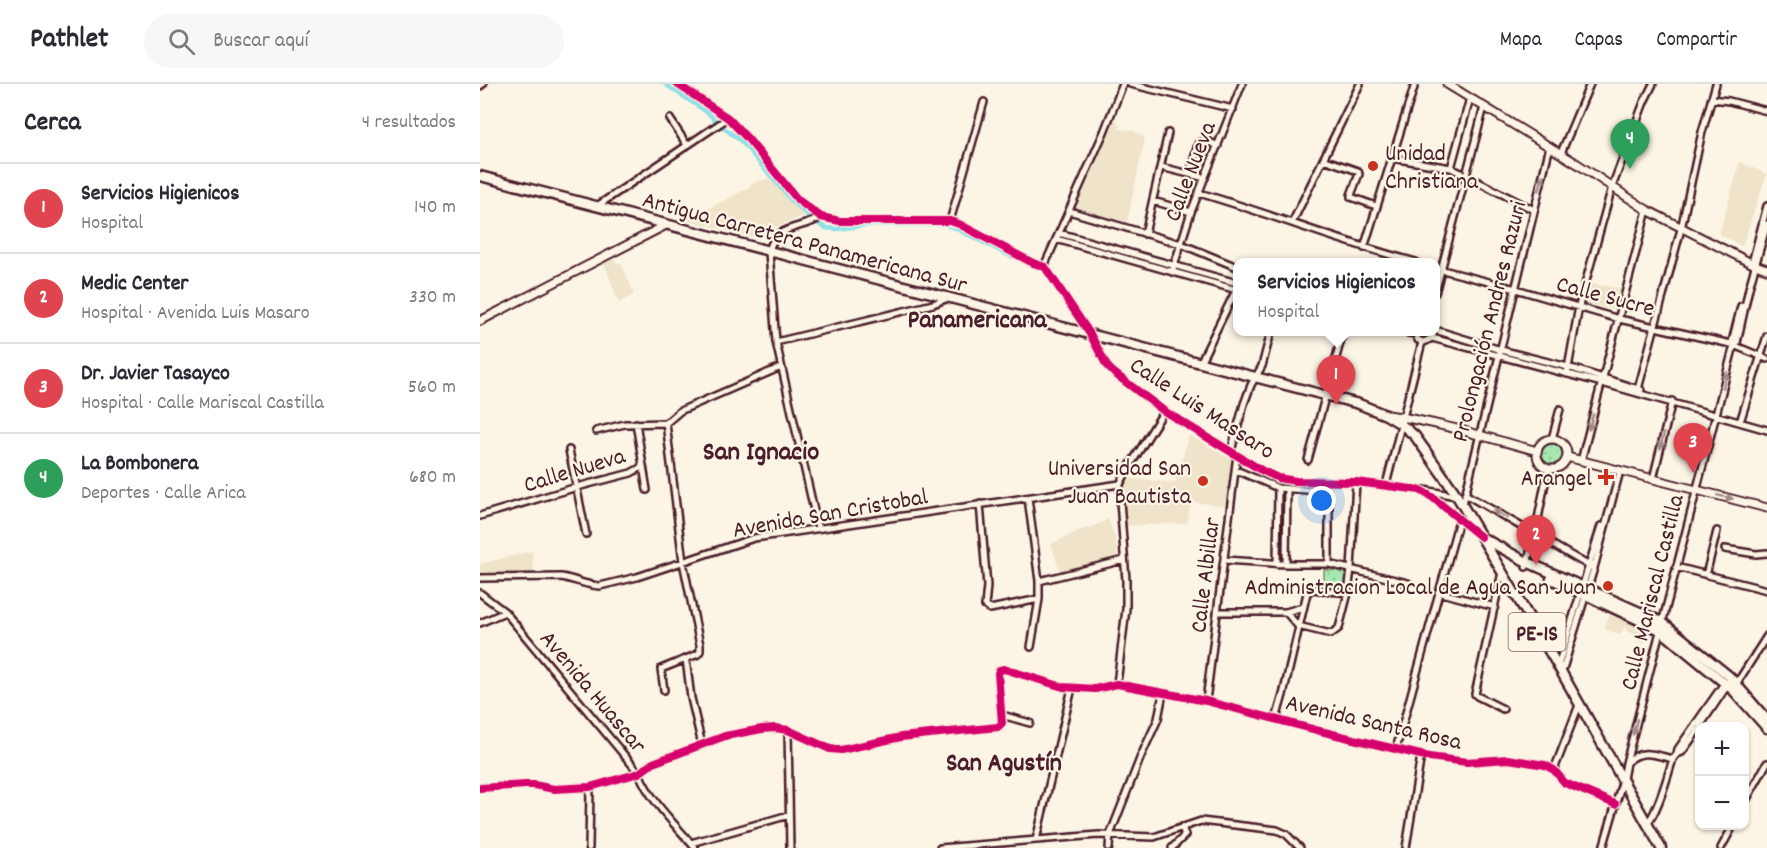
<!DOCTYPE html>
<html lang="es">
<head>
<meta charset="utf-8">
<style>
	body { margin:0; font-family:Dekko,sans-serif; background:#f7f7f7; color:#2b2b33 }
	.controls { position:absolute; right:18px; bottom:18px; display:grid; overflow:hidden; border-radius:12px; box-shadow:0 2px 4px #0004 }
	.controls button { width:54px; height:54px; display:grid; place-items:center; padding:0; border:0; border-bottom:2px solid #e1e1e2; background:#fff; color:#2b2b33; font:30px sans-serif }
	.you { position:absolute; left:842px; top:417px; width:21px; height:21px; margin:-15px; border:4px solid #fff; border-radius:50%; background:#1a73e8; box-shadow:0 0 0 9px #1a73e833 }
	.badge { display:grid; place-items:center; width:39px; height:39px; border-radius:50%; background:#c8321e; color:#fff; font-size:20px; font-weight:700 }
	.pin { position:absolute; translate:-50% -50px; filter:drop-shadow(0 2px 3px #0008) }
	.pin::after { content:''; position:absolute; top:32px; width:21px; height:18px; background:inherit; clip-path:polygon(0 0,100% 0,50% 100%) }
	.popup { position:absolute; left:753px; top:174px; width:207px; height:78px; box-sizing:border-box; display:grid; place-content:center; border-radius:12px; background:#fff; filter:drop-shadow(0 2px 4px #0005); font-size:20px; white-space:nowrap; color:#7c7c81 }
	.popup b { font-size:22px; color:#2b2b33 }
	.popup::after { content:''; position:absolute; left:50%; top:100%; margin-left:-12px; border:12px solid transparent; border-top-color:#fff }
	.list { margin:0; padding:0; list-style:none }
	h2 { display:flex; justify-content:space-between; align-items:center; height:78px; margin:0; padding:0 24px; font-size:26px }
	h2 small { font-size:20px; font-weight:400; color:#7c7c81 }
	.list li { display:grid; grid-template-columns:39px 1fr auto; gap:18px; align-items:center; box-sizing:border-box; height:90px; padding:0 24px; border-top:2px solid #e1e1e2 }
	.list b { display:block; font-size:22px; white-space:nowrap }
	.list p { margin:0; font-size:20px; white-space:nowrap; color:#7c7c81 }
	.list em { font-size:20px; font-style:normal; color:#7c7c81 }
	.icon { flex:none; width:33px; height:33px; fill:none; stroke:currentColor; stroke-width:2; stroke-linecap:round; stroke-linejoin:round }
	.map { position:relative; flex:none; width:1287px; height:764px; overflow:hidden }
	header { display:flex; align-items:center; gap:36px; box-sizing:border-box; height:84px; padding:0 30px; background:#fff; border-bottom:2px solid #e1e1e2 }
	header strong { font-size:28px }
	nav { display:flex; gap:33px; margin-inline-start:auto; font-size:21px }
	.search { width:420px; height:54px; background:#f7f7f7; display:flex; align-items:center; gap:15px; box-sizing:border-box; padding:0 21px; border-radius:33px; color:#7c7c81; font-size:22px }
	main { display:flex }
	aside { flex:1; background:#fff }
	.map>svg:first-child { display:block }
	.built { fill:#efe3c9 }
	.grass { fill:url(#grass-dots); stroke:#78846e; stroke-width:1.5 }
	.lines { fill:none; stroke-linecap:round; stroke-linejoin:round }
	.canal { stroke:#8fe0e7; stroke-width:4.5 }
	.minor-casing { stroke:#4a1f2b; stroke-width:10 }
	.major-casing { stroke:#4a1f2b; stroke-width:11 }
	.highway-casing { stroke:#4a1f2b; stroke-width:13 }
	.minor { stroke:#fcf5e5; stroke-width:5 }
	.major { stroke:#fcf5e5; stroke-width:7 }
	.highway { stroke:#fcf5e5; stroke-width:8 }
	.cycleway-casing { stroke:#fcf5e5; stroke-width:11 }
	.cycleway { stroke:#d6006c; stroke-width:8 }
	.oneway { fill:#a38a88 }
	.poi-dot { fill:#c8321e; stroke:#fcf5e5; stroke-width:2 }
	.labels { text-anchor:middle; stroke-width:4.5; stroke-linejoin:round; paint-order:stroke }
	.shield { fill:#fcf5e5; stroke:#7f5f63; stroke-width:1.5 }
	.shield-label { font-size:22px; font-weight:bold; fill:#4a1f2b }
	.poi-label { font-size:24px; fill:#4a1f2b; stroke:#fcf5e5; text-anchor:end }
	.street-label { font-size:24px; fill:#4a1f2b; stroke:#fcf5e5 }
	.neighbourhood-label { font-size:26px; font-weight:bold; fill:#4a1f2b; stroke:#fcf5e5 }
	.quarter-label { font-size:27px; font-weight:bold; fill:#4a1f2b; stroke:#fcf5e5 }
</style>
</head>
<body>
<header>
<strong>Pathlet</strong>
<div class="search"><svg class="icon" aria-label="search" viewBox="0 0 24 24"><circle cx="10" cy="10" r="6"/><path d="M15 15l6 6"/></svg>Buscar aquí</div>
<nav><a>Mapa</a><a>Capas</a><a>Compartir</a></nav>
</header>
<main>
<aside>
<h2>Cerca<small>4 resultados</small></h2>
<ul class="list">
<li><span class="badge" style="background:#e0444e">1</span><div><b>Servicios Higienicos</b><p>Hospital</p></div><em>140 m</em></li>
<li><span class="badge" style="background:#e0444e">2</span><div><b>Medic Center</b><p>Hospital · Avenida Luis Masaro</p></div><em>330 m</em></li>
<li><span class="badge" style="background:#e0444e">3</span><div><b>Dr. Javier Tasayco</b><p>Hospital · Calle Mariscal Castilla</p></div><em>560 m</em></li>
<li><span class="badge" style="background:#2e9e5b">4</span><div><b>La Bombonera</b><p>Deportes · Calle Arica</p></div><em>680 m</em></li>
</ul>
</aside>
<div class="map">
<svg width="1287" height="764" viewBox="0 0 1287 764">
	<defs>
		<pattern id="grass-dots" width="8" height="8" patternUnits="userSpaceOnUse" patternTransform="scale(1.5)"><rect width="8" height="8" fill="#a6e8b1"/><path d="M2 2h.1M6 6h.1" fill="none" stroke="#90c798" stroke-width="1.8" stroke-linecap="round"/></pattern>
	</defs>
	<rect width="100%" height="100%" fill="#fcf5e5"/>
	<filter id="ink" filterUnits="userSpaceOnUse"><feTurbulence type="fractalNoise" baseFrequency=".0167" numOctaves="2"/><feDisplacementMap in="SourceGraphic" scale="12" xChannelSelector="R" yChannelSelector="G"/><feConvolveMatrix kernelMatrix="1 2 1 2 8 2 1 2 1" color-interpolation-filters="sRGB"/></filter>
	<g filter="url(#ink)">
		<path class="built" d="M635,33L640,45L654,47L665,54L647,138L596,124Z
			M1260,78L1287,90L1262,162L1239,150Z
			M286,95H292L326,131L271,153L207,136L270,103L271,100Z
			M135,175L137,180L141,178L154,210L139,219L124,179Z
			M1108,199L1143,205L1137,226L1103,219L1102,217Z
			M709,351L753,376L748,422L711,418L707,439L645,442L643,405L647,394L695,399Z
			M628,434L635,454L638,475L581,491L571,460L607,443L608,445L627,436Z
			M52,467L54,490L0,492V480Z
			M1129,531L1169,546L1164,559L1155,556L1157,551L1146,547L1147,544L1144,543L1140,551L1124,545Z"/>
		<path class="grass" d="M1061 371a11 11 0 1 1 22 0a11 11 0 1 1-22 0Z
			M844,486H854L869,489L867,506L844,505Z"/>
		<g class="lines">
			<path class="canal" d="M185,0L228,29L237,38
				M244,44L261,57L313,118L331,134
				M340,141L346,144L356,145L388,141L463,140L475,144L532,173"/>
			<g class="minor-casing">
				<path id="minor" d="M197,0L248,34L268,55L318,116L341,133L360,137H470L479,140L553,179L565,183L610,250L627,282L634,289L684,327L781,386L798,394L816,397L876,398L940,406L952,413L998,450
					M650,0L753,25
					M0,2L3,0
					M1231,15L1249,17L1287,27
					M190,35L207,61
					M1081,69L1110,0
					M912,74L971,84L1054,126
					M843,75L878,87L879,90L871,111V113L896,122
					M681,83L725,94
					M971,84L990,14
					M710,90L718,60C725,54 731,59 738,62
					M719,109C792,130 862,159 936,178
					M673,117L711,128
					M117,122L248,34
					M589,127L701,160L757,183
					M470,137L504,18
					M812,139L880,0
					M579,149L757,199
					M665,150L688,49
					M576,155L757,206
					M884,164L935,0
					M1273,175L1287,122
					M565,183L566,178L624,48L643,0
					M955,184L1036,205L1139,235L1251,260L1287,275
					M692,188L711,128L762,0
					M955,209L1004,23
					M955,246L1021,266L1088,283L1161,306
					M923,248L935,250
					M935,248L938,256L944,258L952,254L954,248
					M952,254L1122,299L1287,346
					M296,258L453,220L468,214
					M1254,261L1252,258L1261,222
					M720,279L756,206
					M1087,290L1099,222L1132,103L1164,18L1173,0
					M1157,309L1201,145L1222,48L1236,0
					M1260,338L1287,252
					M156,339L167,406
					M116,347L145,340L186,339L200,327L301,283
					M1072,355L1080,325
					M89,366L106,450
					M751,367L764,320L771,301L782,282L791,248
					M828,376L863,248
					M1101,377L1167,126
					M756,386L798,404L840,407L845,409L849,417V480
					M1173,395L1192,317
					M906,401L942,258
					M944,406L976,412
					M985,410L1111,483
					M548,414L559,497V515L551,563
					M500,420L507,502L505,522L510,525L559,515
					M983,420L1070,62
					M0,432L97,403L151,389L160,384L162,381
					M338,444L296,258L289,168C294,140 322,146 341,133
					M1245,465L1276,470L1287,469
					M745,476L806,480H849L928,499
					M797,480L798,404
					M806,480L807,405
					M1046,483L1055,450L1068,384
					M1196,483L1287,506
					M1022,488L995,610L997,612L1023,625
					M1226,491L1237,447
					M0,494L81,493C94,495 108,502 120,502L157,493L274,454L640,400
					M559,497L644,476
					M958,508L1015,523
					M0,509L25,528L159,689C171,718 195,740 215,764
					M738,528H806L823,523
					M806,528L818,542L851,550L859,544L868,509L871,485L876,398
					M0,539L25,528
					M206,575L211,614L222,661
					M1078,582L1121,442
					M1082,588L1114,484L1140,387
					M637,600L646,525V496L640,417V400L651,380L684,327
					M1255,602L1287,552
					M184,606L181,585L218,570L220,567V561L203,478L186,339
					M726,617L757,371
					M522,631L550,639
					M796,635L803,611L827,509L832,505L868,509
					M1220,642L1249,599
					M1220,643L1202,668L1197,670L1198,665L1245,598
					M308,646L310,764
					M916,665L979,436
					M1147,678C1162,664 1175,671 1193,675
					M1074,686L1099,621
					M0,704L46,701H54L74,705L110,703L159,689L173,679L245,652L282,645L295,644L308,646L350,665L361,666L421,653L518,643L522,639L518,589L520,586L524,585L583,603L615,605L637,600L726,617L840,647L949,673L987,678L1028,675L1065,681L1074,686L1085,699L1135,720
					M1264,720L1287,679
					M1166,740C1177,732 1188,690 1193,675L1197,670
					M556,756L592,604
					M211,759L309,731
					M109,764L110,703
					M460,764L618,751L674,753L721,737L797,746L806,750L820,764
					M629,764L630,751L661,672L678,635L683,609
					M692,764L705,751L702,743
					M926,764L941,671
					M1123,764L1143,695L1146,679L1254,261L1257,259L1269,204L1287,140
					M1241,764L1253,742"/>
			</g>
			<g class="major-casing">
				<path id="major" d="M967,0L1096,79L1167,126L1275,181L1287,185
					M0,237L186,141
					M908,331C958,338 1009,354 1057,367
					M1057 370a15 15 0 1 1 30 0a15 15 0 1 1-30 0Z
					M1087,373L1287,424"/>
			</g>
			<g class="highway-casing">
				<path id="highway" d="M0,92L879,320L906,331L921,340L935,352L974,407L1078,582L1181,764
					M1001,453L1047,478L1182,538L1249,592L1287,636
					M1071,495L1180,546L1253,606L1287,644"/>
			</g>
			<use href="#minor" class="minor"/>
			<use href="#major" class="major"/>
			<use href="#highway" class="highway"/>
			<g class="cycleway-casing">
				<path id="cycleway" d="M197,0L248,34L268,55L318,116L341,133L360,137H470L479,140L553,179L565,183L610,250L627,282L634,289L684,327L781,386L798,394L816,397L876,398L940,406L952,413L1001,453
					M0,704L46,701H54L74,705L110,703L159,689L173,679L245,652L282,645L295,644L308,646L350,665L361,666L421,653L518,643L522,639L518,589L520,586L524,585L583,603L615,605L637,600L726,617L840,647L949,673L987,678L1028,675L1065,681L1074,686L1085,699L1135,720"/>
			</g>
			<use href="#cycleway" class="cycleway"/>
		</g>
		<defs><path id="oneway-solid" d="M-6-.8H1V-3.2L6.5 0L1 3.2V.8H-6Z" transform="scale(1.5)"/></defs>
		<g class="oneway">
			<use href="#oneway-solid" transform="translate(1061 99) rotate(-76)"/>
			<use href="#oneway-solid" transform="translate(1245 296) rotate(-75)"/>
			<use href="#oneway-solid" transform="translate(1111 338) rotate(105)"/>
			<use href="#oneway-solid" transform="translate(1182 357) rotate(104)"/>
			<use href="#oneway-solid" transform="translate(1245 413) rotate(14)"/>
			<use href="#oneway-solid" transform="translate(1020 430) rotate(-150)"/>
			<use href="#oneway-solid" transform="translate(1155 643) rotate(104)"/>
		</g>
	</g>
	<g class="poi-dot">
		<circle cx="893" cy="82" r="6"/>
		<path d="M1123 384h6v6h6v6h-6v6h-6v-6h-6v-6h6z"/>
		<circle cx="723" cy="397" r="6"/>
		<circle cx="1128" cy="502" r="6"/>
	</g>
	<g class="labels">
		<rect class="shield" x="1028.5" y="529" width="57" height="38" rx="4.5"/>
		<g class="shield-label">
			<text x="1057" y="556">PE-1S</text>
		</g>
		<g class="poi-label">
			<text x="905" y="76" text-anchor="start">Unidad<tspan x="905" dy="28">Christiana</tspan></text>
			<text x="711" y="391">Universidad San<tspan x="711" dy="28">Juan Bautista</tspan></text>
			<text x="1112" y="401">Arangel</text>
			<text x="1116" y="510">Administracion Local de Agua San Juan</text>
		</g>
		<g class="street-label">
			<text transform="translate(709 87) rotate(-69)" y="8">Calle Nueva</text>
			<text transform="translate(325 157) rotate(15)" y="8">Antigua Carretera Panamericana Sur</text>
			<text transform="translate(1126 211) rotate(15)" y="8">Calle Sucre</text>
			<text transform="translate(1008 237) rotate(-76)" y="8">Prolongación Andres Razuri</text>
			<text transform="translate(723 323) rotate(33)" y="8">Calle Luis Massaro</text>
			<text transform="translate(94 385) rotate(-17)" y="8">Calle Nueva</text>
			<text transform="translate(350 428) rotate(-10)" y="8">Avenida San Cristobal</text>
			<text transform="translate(724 491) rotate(-83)" y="8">Calle Albillar</text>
			<text transform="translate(1171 508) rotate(-76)" y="8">Calle Mariscal Castilla</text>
			<text transform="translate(114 607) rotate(50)" y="8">Avenida Huascar</text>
			<text transform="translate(894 637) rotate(13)" y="8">Avenida Santa Rosa</text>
		</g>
		<g class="neighbourhood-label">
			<text x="497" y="243">Panamericana</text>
			<text x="524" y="686">San Agustín</text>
		</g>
		<g class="quarter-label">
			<text x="281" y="375">San Ignacio</text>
		</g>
	</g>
</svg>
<div class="controls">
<button>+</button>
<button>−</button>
</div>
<div class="you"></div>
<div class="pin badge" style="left:856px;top:321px;background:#e0444e">1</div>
<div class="popup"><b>Servicios Higienicos</b>Hospital</div>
<div class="pin badge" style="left:1056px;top:481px;background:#e0444e">2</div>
<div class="pin badge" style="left:1213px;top:389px;background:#e0444e">3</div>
<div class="pin badge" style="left:1150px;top:85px;background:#2e9e5b">4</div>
</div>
</main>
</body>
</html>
